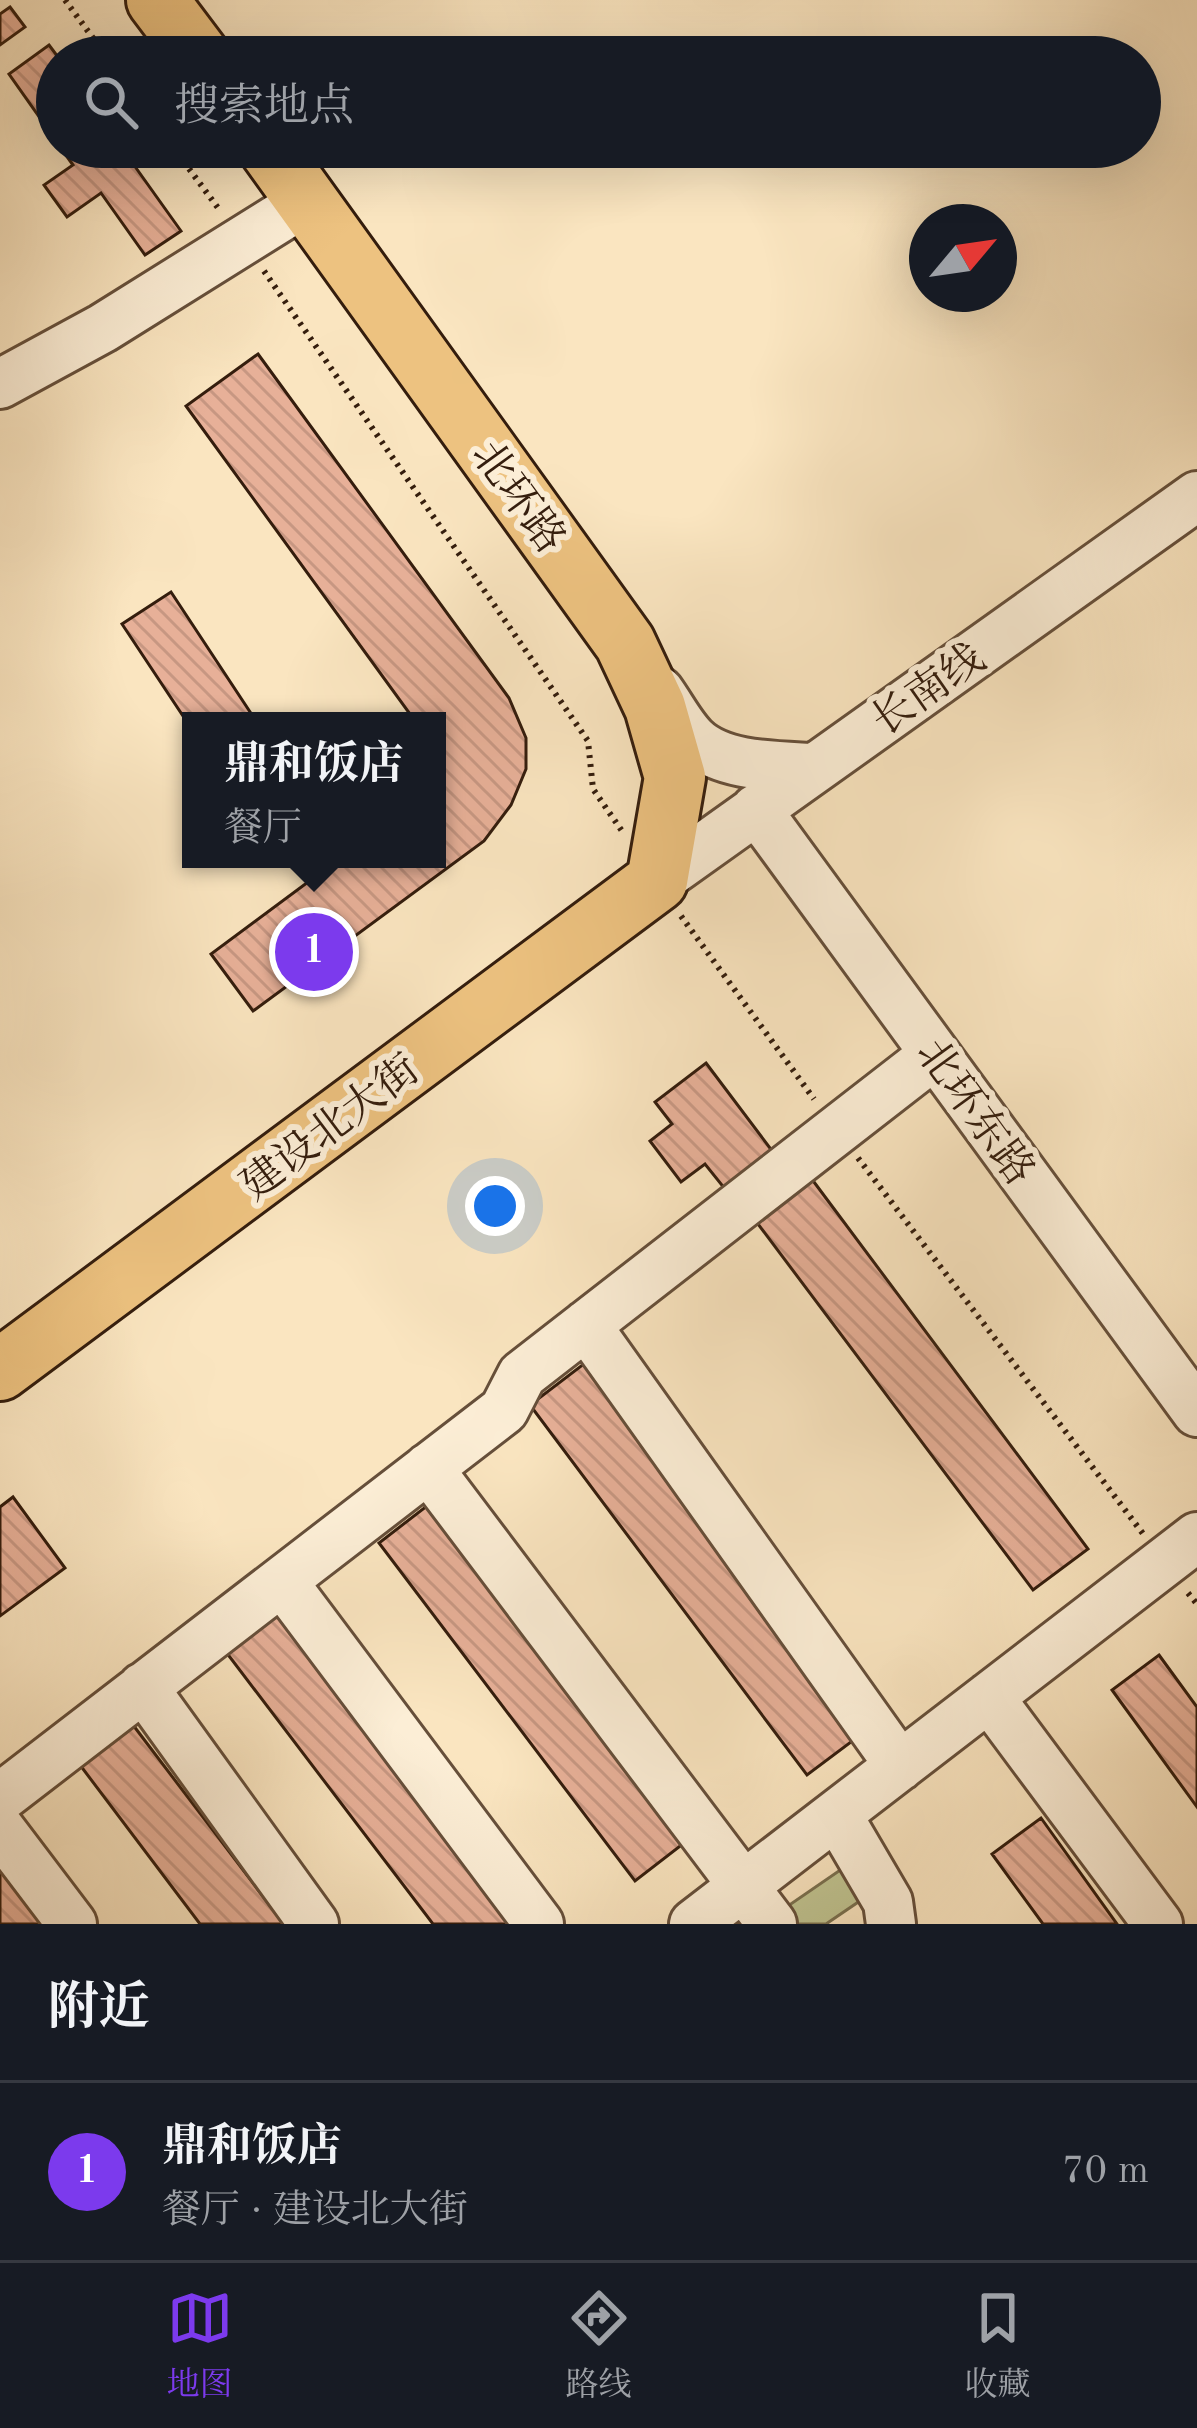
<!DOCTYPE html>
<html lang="zh">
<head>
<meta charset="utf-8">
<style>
	body { margin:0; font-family:"Old Standard TT","Noto Serif SC",serif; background:#20242c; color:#f1f3f6 }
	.compass { position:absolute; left:909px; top:204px; width:108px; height:108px; border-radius:50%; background:#171b24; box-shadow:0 12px 48px #0002; rotate:61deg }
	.you { position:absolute; left:495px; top:1206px; width:42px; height:42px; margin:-30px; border:9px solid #fff; border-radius:50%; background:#1a73e8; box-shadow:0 0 0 18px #1a73e833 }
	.badge { display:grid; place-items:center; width:78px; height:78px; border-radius:50%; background:#7c3aed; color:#fff; font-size:39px; font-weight:700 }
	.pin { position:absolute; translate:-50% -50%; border:6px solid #fff; box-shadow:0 3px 12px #0006 }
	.popup { position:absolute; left:182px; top:712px; width:264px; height:156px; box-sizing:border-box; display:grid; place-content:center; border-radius:0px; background:#171b24; filter:drop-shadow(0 3px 9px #0005); font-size:39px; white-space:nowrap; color:#9ea1a6 }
	.popup b { font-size:45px; color:#f1f3f6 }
	.popup::after { content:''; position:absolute; left:50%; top:100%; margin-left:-24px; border:24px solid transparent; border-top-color:#171b24 }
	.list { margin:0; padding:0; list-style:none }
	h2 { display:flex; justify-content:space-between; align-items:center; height:156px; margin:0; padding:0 48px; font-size:51px }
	h2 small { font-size:39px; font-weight:400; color:#9ea1a6 }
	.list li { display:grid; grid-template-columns:78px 1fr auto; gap:36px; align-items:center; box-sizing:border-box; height:180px; padding:0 48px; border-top:3px solid #363941 }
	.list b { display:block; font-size:45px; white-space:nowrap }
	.list p { margin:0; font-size:39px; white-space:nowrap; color:#9ea1a6 }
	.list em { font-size:39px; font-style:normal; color:#9ea1a6 }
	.icon { flex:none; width:66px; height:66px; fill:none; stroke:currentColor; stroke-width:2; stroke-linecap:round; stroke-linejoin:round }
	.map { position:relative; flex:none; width:1197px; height:1924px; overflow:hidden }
	.search { position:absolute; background:#171b24; box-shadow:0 12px 48px #0002; left:36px; right:36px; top:36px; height:132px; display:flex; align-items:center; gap:30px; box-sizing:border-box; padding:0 42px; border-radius:66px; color:#9ea1a6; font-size:45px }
	.sheet { height:336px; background:#171b24 }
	nav { display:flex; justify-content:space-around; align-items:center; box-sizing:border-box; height:168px; border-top:3px solid #363941; background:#171b24; font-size:33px; color:#9ea1a6 }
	nav a { display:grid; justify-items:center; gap:6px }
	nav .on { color:#7c3aed }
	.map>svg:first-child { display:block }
	.green { fill:#c0c491; stroke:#7a704f; stroke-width:3 }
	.building { fill:url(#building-back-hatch); stroke:#341d0d; stroke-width:3 }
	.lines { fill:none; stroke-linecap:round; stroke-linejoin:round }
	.minor-casing { stroke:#664f3a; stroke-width:54 }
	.major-casing { stroke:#341d0d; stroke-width:66 }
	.path { stroke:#341d0d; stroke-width:6; stroke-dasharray:3 6; stroke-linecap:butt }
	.minor { stroke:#fceed6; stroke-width:48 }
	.major { stroke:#edc280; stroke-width:60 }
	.labels { text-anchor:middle; stroke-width:12; stroke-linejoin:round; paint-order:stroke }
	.street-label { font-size:42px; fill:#341d0d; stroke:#fceed6 }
</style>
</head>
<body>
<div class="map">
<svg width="1197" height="1924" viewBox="0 0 1197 1924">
	<defs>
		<pattern id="building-back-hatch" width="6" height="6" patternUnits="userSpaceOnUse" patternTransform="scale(3)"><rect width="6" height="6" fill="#e7b098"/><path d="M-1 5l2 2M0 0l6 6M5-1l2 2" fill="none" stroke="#c79782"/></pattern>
	</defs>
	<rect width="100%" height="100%" fill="#fae5c0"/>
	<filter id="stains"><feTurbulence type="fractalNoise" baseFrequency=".00167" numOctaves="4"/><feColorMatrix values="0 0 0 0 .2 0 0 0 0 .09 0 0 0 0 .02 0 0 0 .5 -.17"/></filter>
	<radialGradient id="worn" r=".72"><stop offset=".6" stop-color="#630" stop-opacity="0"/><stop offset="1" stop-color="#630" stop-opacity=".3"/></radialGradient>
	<path class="green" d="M849,1864L870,1894L826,1924H792L782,1910Z"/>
	<path class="building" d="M10,7L25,27L0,45V14Z
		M49,45L58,57L57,142L9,74Z
		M60,147H121L181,231L145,255L101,193L67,217L44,185L73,165Z
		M258,354L509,698L526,738V769L511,805L484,841L253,1011L211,954L339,859H437V721H415L186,406Z
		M171,592L256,721H191V728L122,624Z
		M706,1063L773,1152L725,1189L705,1164L681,1182L650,1141L672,1124L655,1102Z
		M811,1178L1088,1549L1033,1590L755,1220Z
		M585,1363L863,1733L807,1775L530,1405Z
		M13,1497L65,1568L0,1616V1507Z
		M432,1502L688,1840L635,1881L379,1543Z
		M279,1611L517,1924H433L226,1652Z
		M1159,1655L1197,1707V1807L1112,1690Z
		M130,1721L284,1924H200L77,1761Z
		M1041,1818L1117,1924H1043L992,1854Z
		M0,1856L51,1924H0Z"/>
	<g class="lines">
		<g class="minor-casing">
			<path id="minor" d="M0,384L103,328L308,200
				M659,691C670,706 680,726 693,739C721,767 777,766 814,768
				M756,809L1197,1412
				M657,881L1197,496
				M586,1325L900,1766
				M428,1468L772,1924
				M282,1581L539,1924
				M143,1687L314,1924
				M989,1697L1158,1924
				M0,1798L504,1410L522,1375L935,1054
				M837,1815L888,1902L891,1924
				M0,1829L72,1924
				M694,1924L1197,1537"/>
		</g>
		<g class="major-casing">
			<path id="major" d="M157,0L200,57
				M0,1370L657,881L675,777L655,707L625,643L268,147"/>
		</g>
		<path class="path" d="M65,0L107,57
			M173,147L221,212
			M264,271L588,741L593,789L622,831
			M681,916L814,1099
			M858,1158L1144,1535
			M1188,1593L1197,1604"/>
		<use href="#minor" class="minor"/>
		<use href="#major" class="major"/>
	</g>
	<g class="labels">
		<g class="street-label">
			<text transform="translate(520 496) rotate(54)" y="15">北环路</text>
			<text transform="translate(927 688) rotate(-35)" y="15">长南线</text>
			<text transform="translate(977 1111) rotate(54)" y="15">北环东路</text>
			<text transform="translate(329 1126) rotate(-37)" y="15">建设北大街</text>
		</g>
	</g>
	<rect width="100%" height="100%" filter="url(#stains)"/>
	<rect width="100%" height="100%" fill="url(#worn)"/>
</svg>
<svg class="compass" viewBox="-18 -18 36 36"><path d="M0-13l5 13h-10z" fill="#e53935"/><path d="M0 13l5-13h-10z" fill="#9ea1a6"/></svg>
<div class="you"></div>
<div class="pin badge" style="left:314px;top:952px">1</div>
<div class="popup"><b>鼎和饭店</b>餐厅</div>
<div class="search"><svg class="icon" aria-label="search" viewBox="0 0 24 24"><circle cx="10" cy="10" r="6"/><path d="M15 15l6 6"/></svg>搜索地点</div>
</div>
<section class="sheet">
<h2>附近<small></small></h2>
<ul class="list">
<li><span class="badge">1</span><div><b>鼎和饭店</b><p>餐厅 · 建设北大街</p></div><em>70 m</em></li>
</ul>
</section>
<nav>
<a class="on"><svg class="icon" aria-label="map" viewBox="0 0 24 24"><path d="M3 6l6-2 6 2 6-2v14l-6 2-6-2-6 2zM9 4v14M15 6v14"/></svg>地图</a>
<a><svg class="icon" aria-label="directions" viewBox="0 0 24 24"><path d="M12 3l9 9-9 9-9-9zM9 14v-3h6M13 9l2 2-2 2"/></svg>路线</a>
<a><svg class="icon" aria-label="saved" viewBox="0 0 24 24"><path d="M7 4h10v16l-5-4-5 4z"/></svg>收藏</a>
</nav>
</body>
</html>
